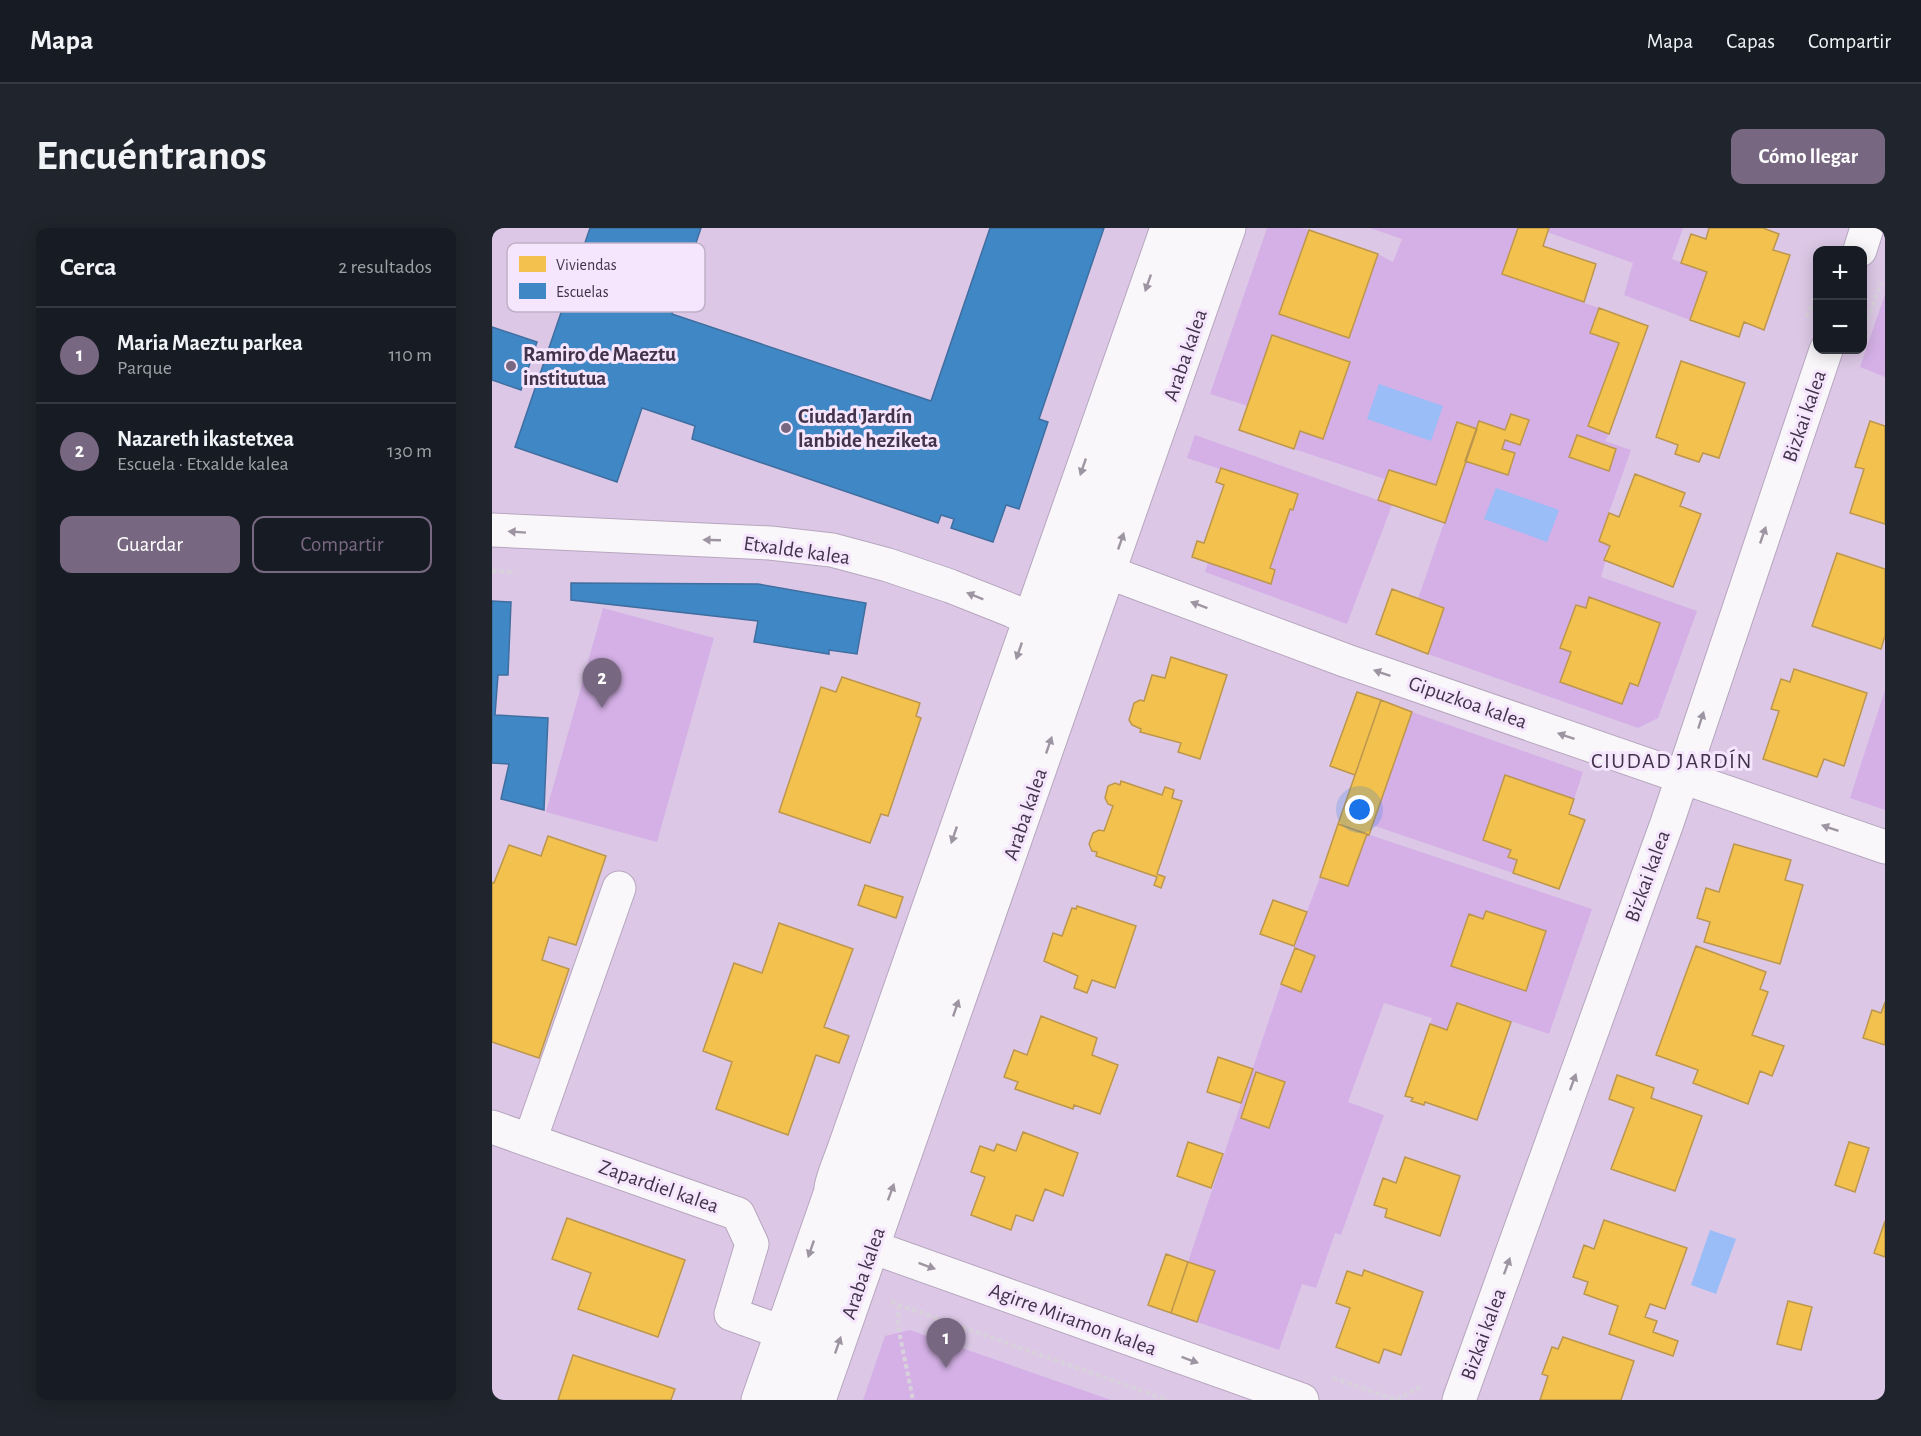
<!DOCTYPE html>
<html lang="es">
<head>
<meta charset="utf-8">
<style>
	body { margin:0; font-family:"Alegreya Sans",sans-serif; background:#20242c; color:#f1f3f6 }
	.controls { position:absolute; right:18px; top:18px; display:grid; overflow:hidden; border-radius:12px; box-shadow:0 3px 15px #0003 }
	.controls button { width:54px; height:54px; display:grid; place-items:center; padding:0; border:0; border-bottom:2px solid #363941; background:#171b24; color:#f1f3f6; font:30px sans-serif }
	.you { position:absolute; left:868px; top:582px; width:21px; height:21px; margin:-15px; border:4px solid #fff; border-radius:50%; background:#1a73e8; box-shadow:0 0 0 9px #1a73e833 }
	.badge { display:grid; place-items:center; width:39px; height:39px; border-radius:50%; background:#786781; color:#fff; font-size:20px; font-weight:700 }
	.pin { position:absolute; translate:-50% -50px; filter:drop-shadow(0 2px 3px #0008) }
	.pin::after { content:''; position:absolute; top:32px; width:21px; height:18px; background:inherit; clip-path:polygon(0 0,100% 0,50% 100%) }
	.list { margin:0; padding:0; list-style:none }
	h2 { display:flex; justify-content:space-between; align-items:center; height:78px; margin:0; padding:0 24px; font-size:26px }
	h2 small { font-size:20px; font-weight:400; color:#9ea1a6 }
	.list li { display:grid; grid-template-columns:39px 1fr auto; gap:18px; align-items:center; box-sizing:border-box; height:96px; padding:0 24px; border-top:2px solid #363941 }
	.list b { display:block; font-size:22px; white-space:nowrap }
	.list p { margin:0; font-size:20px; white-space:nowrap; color:#9ea1a6 }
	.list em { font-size:20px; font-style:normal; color:#9ea1a6 }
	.actions { display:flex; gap:12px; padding:18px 24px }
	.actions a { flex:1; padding:14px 0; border:2px solid #786781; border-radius:12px; text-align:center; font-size:21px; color:#786781 }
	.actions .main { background:#786781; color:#fff }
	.map { position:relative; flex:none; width:1393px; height:1172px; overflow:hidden; border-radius:12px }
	header { display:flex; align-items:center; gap:36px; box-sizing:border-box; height:84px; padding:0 30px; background:#171b24; border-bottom:2px solid #363941 }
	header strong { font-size:28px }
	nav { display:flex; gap:33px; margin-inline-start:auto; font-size:21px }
	.intro { display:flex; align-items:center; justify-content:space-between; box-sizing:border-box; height:144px; padding:0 36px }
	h1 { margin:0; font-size:42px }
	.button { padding:15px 27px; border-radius:12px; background:#786781; color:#fff; font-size:21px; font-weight:700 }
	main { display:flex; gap:36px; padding:0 36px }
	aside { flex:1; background:#171b24; border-radius:12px; box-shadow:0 3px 15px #0003 }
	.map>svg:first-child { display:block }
	.green { fill:#d4b0e6 }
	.water { fill:#9abcf7 }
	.homes { fill:#f2c14e; stroke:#bd964d; stroke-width:1.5 }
	.schools { fill:#3f88c5; stroke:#406ea0; stroke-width:1.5 }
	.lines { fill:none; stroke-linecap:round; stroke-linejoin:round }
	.minor-casing { stroke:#b6a6be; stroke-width:35 }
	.path { stroke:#d8d1db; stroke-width:4; stroke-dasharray:4.5 3; stroke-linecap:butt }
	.minor { stroke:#faf7fb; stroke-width:33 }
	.oneway { fill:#9e95a2 }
	.poi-dot { fill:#786781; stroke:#f5e5fd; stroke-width:2 }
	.labels { text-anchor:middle; stroke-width:6; stroke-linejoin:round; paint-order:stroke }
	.poi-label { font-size:21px; font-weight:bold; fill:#42334a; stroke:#f5e5fd; text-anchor:start }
	.street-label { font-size:21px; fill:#42334a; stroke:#f5e5fd }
	.neighbourhood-label { font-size:22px; letter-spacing:1.5px; fill:#42334a; stroke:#f5e5fd }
	.key { fill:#f5e5fd; stroke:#bfb0c7; stroke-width:1.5 }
	.key-label { font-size:16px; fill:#42334a }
</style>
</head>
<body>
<header>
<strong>Mapa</strong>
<nav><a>Mapa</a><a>Capas</a><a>Compartir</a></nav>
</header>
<div class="intro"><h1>Encuéntranos</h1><a class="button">Cómo llegar</a></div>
<main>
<aside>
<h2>Cerca<small>2 resultados</small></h2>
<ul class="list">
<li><span class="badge">1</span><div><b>Maria Maeztu parkea</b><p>Parque</p></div><em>110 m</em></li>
<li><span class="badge">2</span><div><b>Nazareth ikastetxea</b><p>Escuela · Etxalde kalea</p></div><em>130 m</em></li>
</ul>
<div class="actions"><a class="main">Guardar</a><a>Compartir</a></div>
</aside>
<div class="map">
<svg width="1393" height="1172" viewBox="0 0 1393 1172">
	<rect width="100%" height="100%" fill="#dcc8e6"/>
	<path class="green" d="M775,0H809L817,2L788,86L857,110L886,26L901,34L910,11L878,0H1026L1010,46L1107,80L1098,104L1127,115L1097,198L1117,206L1113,213L1139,222L1107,313L1118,318L1109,349L1205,383L1166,490L1146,500L936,426L952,380L926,371L973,233L1016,247L1023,225L1010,221L1013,212L1028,217L1036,192L1019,186L1013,202L988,193L985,201L965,194L944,257L897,242L893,251L802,221L808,203L831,211L857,133L780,107L756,178L718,166Z
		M1057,0H1191L1180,31L1215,44L1198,92L1132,67L1141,35L1055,4Z
		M1393,66V149L1368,139Z
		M703,207L900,277L855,396L713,344L716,334L779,355L783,342L778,340L798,281L802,282L806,267L695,230Z
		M111,380L222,410L165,614L54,584Z
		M1393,462V582L1358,570Z
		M920,484L1091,544L1082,571L1013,548L991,612L1019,622L1016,629L1025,632L1021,645L880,597Z
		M875,606L1100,681L1057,806L965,775L955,802L938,796L940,790L892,775L856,874L892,887L849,1007L843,1005L824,1060L810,1056L787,1122L705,1094L723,1043L696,1034L789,756L809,763L822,728L803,720L802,718L828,649L856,658Z
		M418,1102L619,1172H371L393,1108Z"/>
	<path class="water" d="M887,156L951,178L939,213L875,191Z
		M1004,260L1067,282L1055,314L992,291Z
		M1218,1002L1244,1011L1224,1066L1199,1057Z"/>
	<path class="homes" d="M1026,0H1057L1051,18L1104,36L1092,74L1010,46Z
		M1217,0H1271L1287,6L1281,22L1298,27L1272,102L1252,94L1247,109L1198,92L1215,44L1189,35L1199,6L1214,11Z
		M817,2L886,26L857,110L787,86Z
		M1107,80L1156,98L1117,206L1096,198L1127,115L1098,105Z
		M780,107L858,134L831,211L808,203L802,221L747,202Z
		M1189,133L1253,155L1227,230L1211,225L1207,234L1183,226L1186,217L1164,209Z
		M1019,186L1037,192L1028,217L1013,212L1010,221L1023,225L1016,247L973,233L987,193L1013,202Z
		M1378,193L1393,198V296L1358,285L1372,241L1363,239Z
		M965,194L985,201L953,295L886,272L897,242L944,257Z
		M1085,207L1124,221L1117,243L1077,229Z
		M729,240L806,266L801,282L798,281L778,340L783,342L779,356L700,329L705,313L712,315L732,257L724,254Z
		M1143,246L1193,265L1188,278L1209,286L1181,359L1112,332L1118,318L1107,313L1117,285L1127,289Z
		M1345,325L1393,341V408L1389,421L1320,398Z
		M900,361L952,380L936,426L884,406Z
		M1097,369L1168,395L1146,458L1138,455L1130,476L1068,454L1079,424L1068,420L1084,377L1094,380Z
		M679,429L735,447L708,531L686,524L689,515L648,504L649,501L640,497L637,492L642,475L648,472L652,473L660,447L673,450Z
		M1302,441L1375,465L1352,538L1332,531L1325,549L1271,531L1287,483L1279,481L1289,451L1298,454Z
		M350,449L428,475L424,488L429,490L396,588L389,586L378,615L287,584L329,459L344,464Z
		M865,464L889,472L863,547L838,538Z
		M889,472L920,484L877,607L846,596Z
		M1013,547L1082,571L1077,586L1093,592L1067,661L1021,645L1025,632L1016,629L1019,622L991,612Z
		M629,553L670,567L673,559L682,562L680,570L690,573L665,646L673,649L669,660L662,657L665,649L604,628L605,624L600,623L597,616L601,605L607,602L612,603L621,578L616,576L613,570L616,558L623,555L628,557Z
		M846,596L875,606L856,658L828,649Z
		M56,608L114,628L84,717L57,709L50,732L77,741L47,830L0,814V654L2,655L17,617L49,628Z
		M1242,616L1299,632L1293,652L1311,657L1288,736L1212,714L1218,694L1205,690L1214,660L1227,664Z
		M373,657L411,669L404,690L366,677Z
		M781,672L815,684L802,718L768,706Z
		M585,678L644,698L623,760L600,752L595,765L582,760L586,748L552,733L561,705L570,708L580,680L584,681Z
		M994,683L1054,703L1034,763L959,738L977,686L991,691Z
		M287,695L361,721L332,799L357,808L347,835L324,827L296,907L224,881L240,834L211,823L242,735L270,745Z
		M1204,718L1274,744L1268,761L1276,764L1260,807L1292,818L1280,848L1268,843L1256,876L1201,855L1206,842L1164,827Z
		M803,720L823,728L809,764L789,756Z
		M1393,774V817L1371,810L1380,782L1389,785Z
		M965,775L1019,794L985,892L933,874L932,877L919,873L921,870L913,868L938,796L955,802Z
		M549,788L605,810L600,827L626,837L608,886L582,877L581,881L523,861L526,854L512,849L522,822L535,827Z
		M726,829L761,841L749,875L715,864Z
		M764,844L793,854L777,900L749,890Z
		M1125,847L1162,860L1159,870L1210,888L1183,963L1119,941L1142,880L1117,871Z
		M531,904L586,925L571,968L553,961L541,993L524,987L519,1002L479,987L493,949L479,944L488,918L502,923L505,916L524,923Z
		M696,914L731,926L719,960L685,948Z
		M1357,914L1377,920L1363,964L1343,957Z
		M913,929L968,948L948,1008L893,989L895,981L882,977L891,950L904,955Z
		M75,990L193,1032L166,1109L86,1081L99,1045L60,1031Z
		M1112,992L1195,1020L1173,1081L1158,1076L1153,1089L1165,1093L1161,1104L1186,1113L1181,1128L1117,1106L1126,1078L1092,1066L1096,1054L1081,1049L1092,1017L1102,1021Z
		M1393,993V1029L1382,1025Z
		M674,1026L696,1034L679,1085L656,1077Z
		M696,1034L723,1043L705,1094L679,1085Z
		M872,1042L931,1064L909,1127L892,1121L887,1135L844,1119L858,1080L844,1075L855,1043L870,1048Z
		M1296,1073L1320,1079L1309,1122L1285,1116Z
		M1071,1109L1142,1133L1129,1172H1048L1056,1148L1050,1146L1060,1119L1066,1121Z
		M81,1127L183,1161L179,1172H66Z"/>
	<path class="schools" d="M98,0H209L180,86L439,173L498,0H612L547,191L556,194L527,281L514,277L501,314L459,300L462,291L449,287L446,295L200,211L203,198L150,180L125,254L23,219Z
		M0,99L45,114L29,162L0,152Z
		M79,355L266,356L374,375L365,426L337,422V426L262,414L266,393L79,372Z
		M0,373L19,374L16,447H6L3,487L56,490L52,582L9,571L17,536L0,535Z"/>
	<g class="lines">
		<g class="minor-casing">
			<path id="minor" d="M675,0L352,921C346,939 332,965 341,983C346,995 369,1010 380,1019L810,1172
				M1368,22L1375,0
				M0,302L278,315L340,322L396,337L458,358L521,383L556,401
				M597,337L855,433L1393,619
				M0,899L246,986L260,1016L239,1086L290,1104
				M38,912L127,660
				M266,1172L338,966
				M298,1172L706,0
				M327,1172L737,0
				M967,1172L1175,595L1334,122"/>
		</g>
		<path class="path" d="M1315,89L1326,59
			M1370,106L1389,54
			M0,343L23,344
			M399,1074L676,1172
			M407,1077L406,1098L421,1172
			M841,1150L904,1172L931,1157"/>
		<use href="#minor" class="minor"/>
	</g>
	<defs><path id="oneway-solid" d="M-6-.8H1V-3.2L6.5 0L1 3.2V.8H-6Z" transform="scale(1.5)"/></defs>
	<g class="oneway">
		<use href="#oneway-solid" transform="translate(656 55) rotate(109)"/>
		<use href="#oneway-solid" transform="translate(591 239) rotate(109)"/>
		<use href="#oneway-solid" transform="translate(25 304) rotate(-176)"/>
		<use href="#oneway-solid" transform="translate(1271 307) rotate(-71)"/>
		<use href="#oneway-solid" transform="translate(220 312) rotate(-178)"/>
		<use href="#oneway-solid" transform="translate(629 313) rotate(-71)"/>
		<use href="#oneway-solid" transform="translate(483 368) rotate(-158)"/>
		<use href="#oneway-solid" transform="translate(707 377) rotate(-159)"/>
		<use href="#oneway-solid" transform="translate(527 423) rotate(109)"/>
		<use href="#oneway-solid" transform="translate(890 445) rotate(-161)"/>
		<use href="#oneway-solid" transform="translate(1209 492) rotate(-72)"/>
		<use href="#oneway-solid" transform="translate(1074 508) rotate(-161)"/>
		<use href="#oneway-solid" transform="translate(557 517) rotate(-71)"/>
		<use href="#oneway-solid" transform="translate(1338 600) rotate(-161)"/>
		<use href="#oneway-solid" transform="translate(462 607) rotate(109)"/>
		<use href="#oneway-solid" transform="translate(464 780) rotate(-71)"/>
		<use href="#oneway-solid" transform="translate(1081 854) rotate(-70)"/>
		<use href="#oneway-solid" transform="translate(399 964) rotate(-70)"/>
		<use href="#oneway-solid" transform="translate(319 1021) rotate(109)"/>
		<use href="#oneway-solid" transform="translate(435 1038) rotate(20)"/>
		<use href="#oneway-solid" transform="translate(1015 1038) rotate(-70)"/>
		<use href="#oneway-solid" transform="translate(346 1117) rotate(-71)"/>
		<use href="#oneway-solid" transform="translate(698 1132) rotate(20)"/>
	</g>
	<g class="poi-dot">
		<circle cx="19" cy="138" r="6"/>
		<circle cx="294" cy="200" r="6"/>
	</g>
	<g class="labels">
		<g class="poi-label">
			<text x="31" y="133">Ramiro de Maeztu<tspan x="31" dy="24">institutua</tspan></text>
			<text x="306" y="195">Ciudad Jardín<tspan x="306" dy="24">lanbide heziketa</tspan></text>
		</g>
		<g class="street-label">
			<text transform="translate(693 127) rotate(-71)" y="7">Araba kalea</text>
			<text transform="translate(1312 188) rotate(-71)" y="7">Bizkai kalea</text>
			<text transform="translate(305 322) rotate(8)" y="7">Etxalde kalea</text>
			<text transform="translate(976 474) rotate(19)" y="7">Gipuzkoa kalea</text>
			<text transform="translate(533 586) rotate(-71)" y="7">Araba kalea</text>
			<text transform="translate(1155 648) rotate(-70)" y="7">Bizkai kalea</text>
			<text transform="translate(167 958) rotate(19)" y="7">Zapardiel kalea</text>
			<text transform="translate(371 1045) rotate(-71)" y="7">Araba kalea</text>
			<text transform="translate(581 1091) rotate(20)" y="7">Agirre Miramon kalea</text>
			<text transform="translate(991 1106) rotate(-70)" y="7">Bizkai kalea</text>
		</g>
		<g class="neighbourhood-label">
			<text x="1180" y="540">CIUDAD JARDÍN</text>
		</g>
	</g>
	<rect x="15" y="15" width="198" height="69" rx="9" class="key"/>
	<rect x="27" y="28" width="27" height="16" fill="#f2c14e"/>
	<rect x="27" y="55" width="27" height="16" fill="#3f88c5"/>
	<g class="key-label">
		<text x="64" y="42">Viviendas</text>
		<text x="64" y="69">Escuelas</text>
	</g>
</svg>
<div class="controls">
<button>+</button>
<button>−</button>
</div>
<div class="you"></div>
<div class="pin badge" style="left:454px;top:1140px">1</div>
<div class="pin badge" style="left:110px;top:480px">2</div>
</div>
</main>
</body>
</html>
